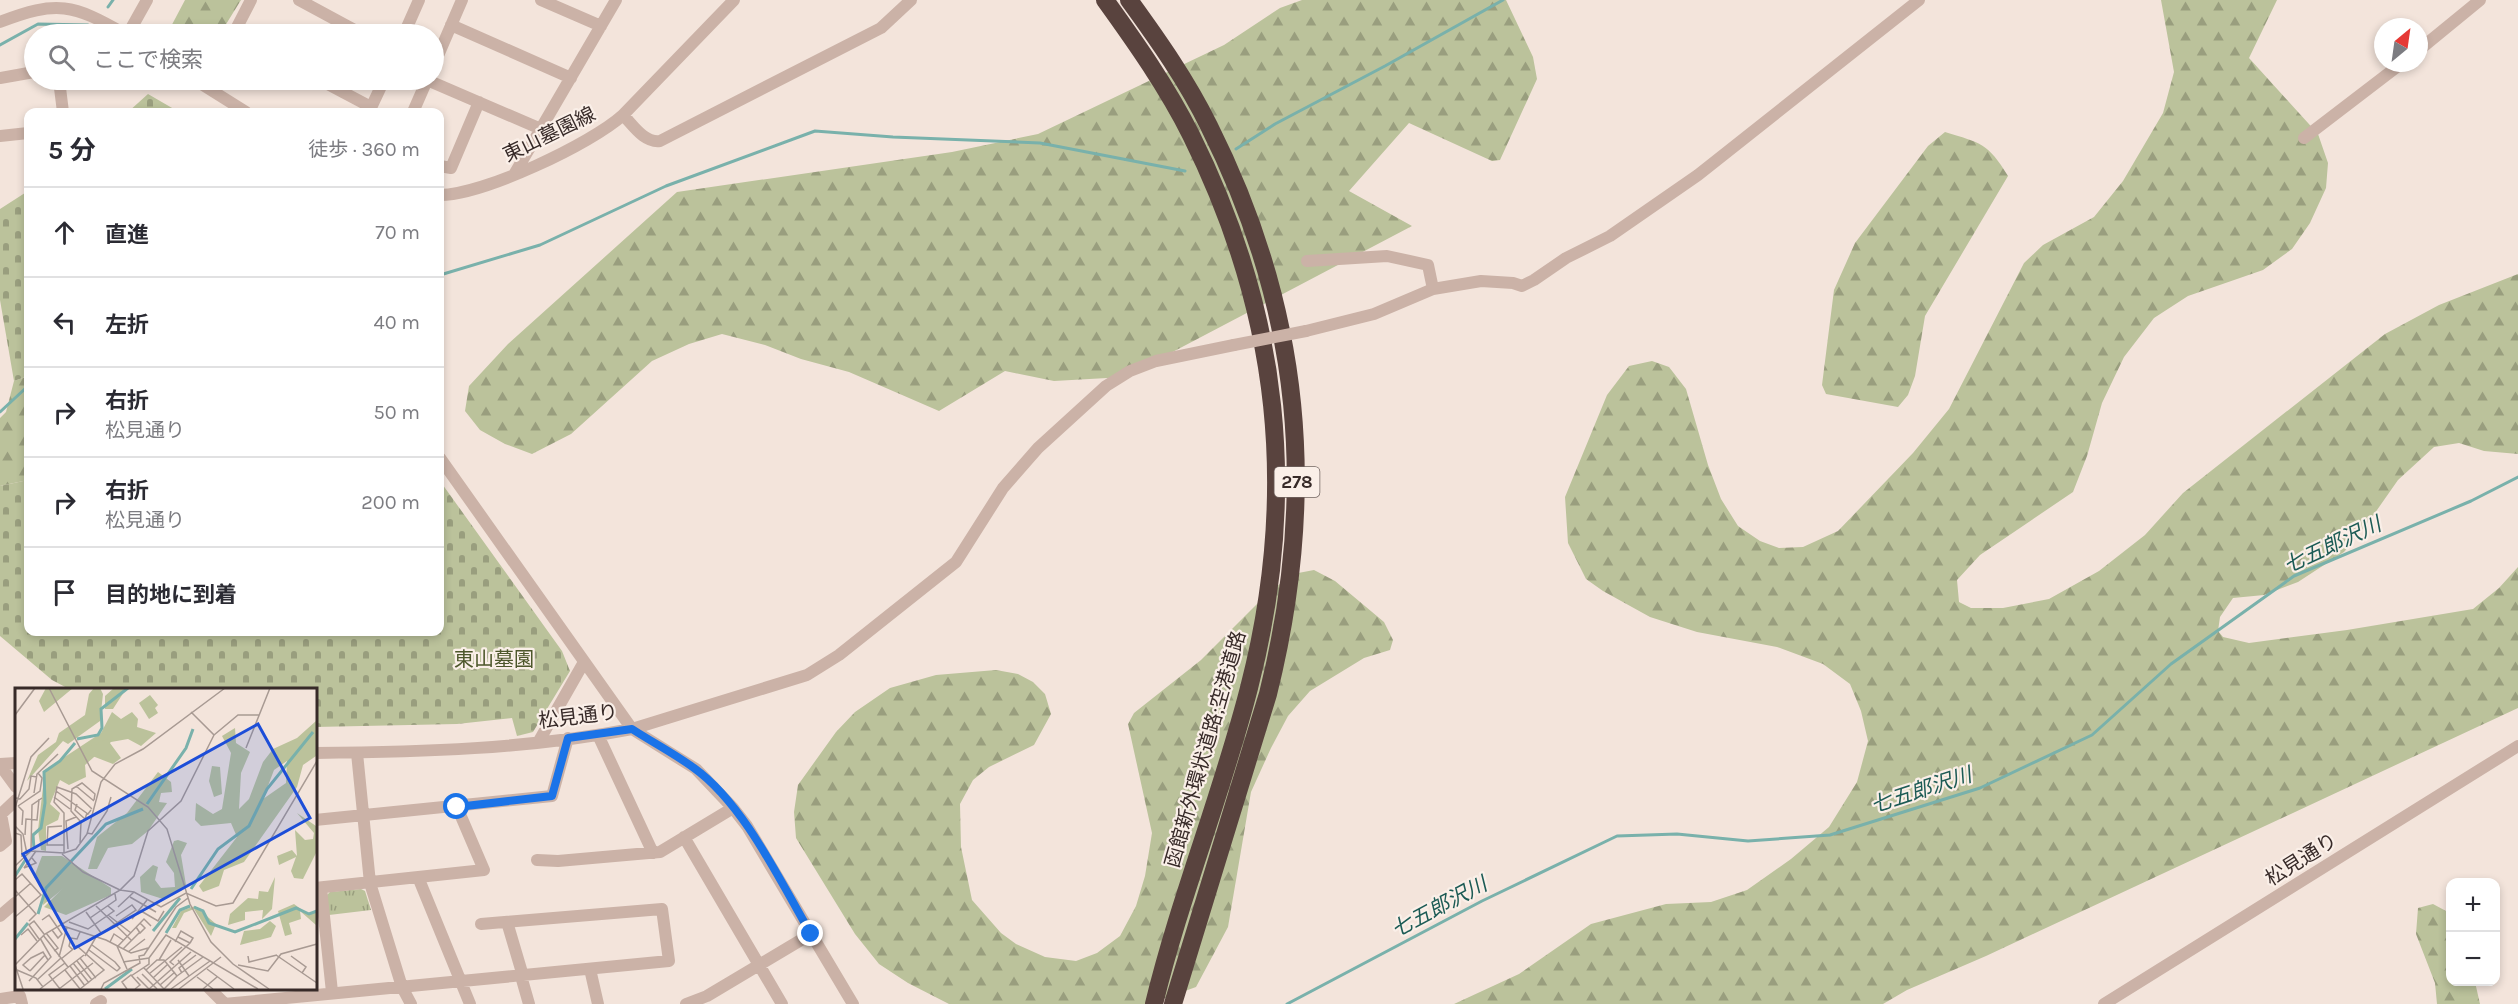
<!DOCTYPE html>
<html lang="ja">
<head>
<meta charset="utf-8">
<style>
	body { margin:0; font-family:Karla,"Noto Sans JP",sans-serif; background:#f2f2f3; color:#2b2b33 }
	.controls { position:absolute; right:18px; bottom:18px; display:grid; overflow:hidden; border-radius:12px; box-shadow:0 3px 9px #0003 }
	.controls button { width:54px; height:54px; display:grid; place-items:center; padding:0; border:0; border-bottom:2px solid #e1e1e2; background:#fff; color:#2b2b33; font:30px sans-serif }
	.compass { position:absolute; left:2374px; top:18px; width:54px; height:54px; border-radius:50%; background:#fff; box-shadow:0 3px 9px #0003; rotate:29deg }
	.stop { position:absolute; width:18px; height:18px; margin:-14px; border:4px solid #1a73e8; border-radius:50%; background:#fff }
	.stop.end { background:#1a73e8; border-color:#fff; box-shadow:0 2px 6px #0008 }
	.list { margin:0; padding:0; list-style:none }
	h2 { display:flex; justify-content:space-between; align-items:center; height:78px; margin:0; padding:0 24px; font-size:26px }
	h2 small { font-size:20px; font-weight:400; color:#7c7c81 }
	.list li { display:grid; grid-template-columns:39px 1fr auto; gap:18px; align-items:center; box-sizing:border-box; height:90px; padding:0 24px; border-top:2px solid #e1e1e2 }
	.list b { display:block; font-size:22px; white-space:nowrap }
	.list p { margin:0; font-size:20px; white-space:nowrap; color:#7c7c81 }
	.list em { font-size:20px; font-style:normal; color:#7c7c81 }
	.icon { flex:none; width:33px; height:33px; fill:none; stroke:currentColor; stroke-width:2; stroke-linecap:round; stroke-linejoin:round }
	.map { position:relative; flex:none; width:2518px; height:1004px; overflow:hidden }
	.search { position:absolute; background:#fff; box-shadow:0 3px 9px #0003; left:24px; top:24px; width:420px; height:66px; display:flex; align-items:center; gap:15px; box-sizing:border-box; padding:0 21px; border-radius:33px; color:#7c7c81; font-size:22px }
	.panel { position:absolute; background:#fff; box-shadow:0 3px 9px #0003; left:24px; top:108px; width:420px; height:528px; border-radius:12px }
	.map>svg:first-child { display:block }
	.forest { fill:url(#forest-firs) }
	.cemetery { fill:url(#cemetery-stones) }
	.park { fill:url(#park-tufts) }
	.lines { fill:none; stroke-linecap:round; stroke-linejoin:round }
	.stream { stroke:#79b1ab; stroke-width:3 }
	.minor { stroke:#cbb2a7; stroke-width:12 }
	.highway { stroke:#59433e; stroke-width:18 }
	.minor-bridge { stroke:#cbb2a7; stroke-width:12 }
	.route { stroke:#1a73e8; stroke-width:8 }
	.labels { text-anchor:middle; stroke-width:4.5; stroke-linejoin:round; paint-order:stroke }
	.shield { fill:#faefe8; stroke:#726562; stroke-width:1.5 }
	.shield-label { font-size:18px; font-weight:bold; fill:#372a28 }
	.street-label { font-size:20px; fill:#372a28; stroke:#faefe8 }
	.park-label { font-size:20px; fill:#4d572b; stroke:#faefe8 }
	.water-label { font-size:21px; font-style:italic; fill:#1c5b55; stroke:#faefe8 }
	.inset-river { fill:none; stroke:#79b1ab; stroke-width:3 }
	.inset-road { fill:none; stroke:#a89a93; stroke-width:1.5 }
	.view { fill:#1d4ed8; fill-opacity:0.15; stroke:#1d4ed8; stroke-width:3 }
	.inset-edge { fill:none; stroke:#372a28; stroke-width:3 }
</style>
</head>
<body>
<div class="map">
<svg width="2518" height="1004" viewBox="0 0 2518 1004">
	<defs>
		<pattern id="forest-firs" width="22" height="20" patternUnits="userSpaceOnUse" patternTransform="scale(1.5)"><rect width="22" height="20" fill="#bbc29b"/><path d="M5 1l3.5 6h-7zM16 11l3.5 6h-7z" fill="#999e7e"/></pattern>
		<pattern id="cemetery-stones" width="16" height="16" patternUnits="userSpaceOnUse" patternTransform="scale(1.5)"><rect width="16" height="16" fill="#bbc29b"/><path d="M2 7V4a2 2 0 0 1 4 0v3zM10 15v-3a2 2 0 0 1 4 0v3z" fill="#999e7e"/></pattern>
		<pattern id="park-tufts" width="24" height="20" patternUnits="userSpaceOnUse" patternTransform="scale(1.5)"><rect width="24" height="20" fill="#bbc29b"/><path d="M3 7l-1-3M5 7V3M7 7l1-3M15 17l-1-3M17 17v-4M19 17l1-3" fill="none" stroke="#999e7e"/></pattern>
	</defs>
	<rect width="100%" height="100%" fill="#f3e4db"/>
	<path class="forest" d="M185,0H241L220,34H167Z
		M1302,0H1506L1533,57L1537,79L1500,160L1492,161L1409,123L1349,191L1412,226L1125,377L1054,381L1005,371L939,411L849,372L801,359L765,345L722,334L689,344L652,361L571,434L532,454L505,444L480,430L465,411L469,386L508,344L677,192L952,152L1038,134L1224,45L1280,8Z
		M2161,0H2277L2249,58L2318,134L2328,163L2326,188L2310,223L2292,249L2263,270L2188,296L2154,318L2124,357L2102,403L2087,456L2073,492L1980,555L1957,580L1959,602L1971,608H2003L2049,599L2099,571L2145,535L2183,493L2385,334L2439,305L2518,274V454L2484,451L2459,443L2434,447L2398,480L2370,520L2344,552L2298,582L2264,595L2233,598L2220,617L2218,631L2223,637L2249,643L2347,630L2473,609L2499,588L2518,567V708L1986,956L1907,990L1883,1004H1454L1519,974L1591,924L1666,904L1711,902L1747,890L1791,859L1829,827L1857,782L1868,741L1861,711L1850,684L1823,664L1777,647L1697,632L1650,617L1603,591L1586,579L1568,543L1565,497L1607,395L1629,366L1652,361L1669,367L1686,389L1708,465L1721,499L1738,526L1760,541L1779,548L1803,547L1838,531L1913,453L1949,409L2024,263L2043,245L2094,217L2123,181L2163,113L2174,72Z
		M1945,132C1981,143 1988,143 2008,176L1925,316L1915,376L1908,395L1898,407L1826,394L1822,385L1834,290L1855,243L1928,146Z
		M28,376V480L0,486V418L6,412L14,381Z
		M1314,570L1335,581L1384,622L1393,640L1390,650L1364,658L1310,691L1288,716L1271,748L1251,792L1228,927L1196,987L1149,1004H949L908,983L879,964L855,934L796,838L794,812L798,785L836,732L855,712L890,688L936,675L996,670L1018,674L1033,682L1045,694L1051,714L1034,745L989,767L973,780L960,804L961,847L972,900L1001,933L1016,944L1045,957L1076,961L1097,953L1120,936L1136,906L1145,876L1152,833L1128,724L1134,713L1201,660L1268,593L1293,574Z
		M2433,904L2446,911L2450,918V982H2475L2480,1004H2437L2435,983L2416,934L2418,908Z"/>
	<path class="cemetery" d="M148,94L179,112H128Z
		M28,191V376L14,381L0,300V209Z
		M28,480V632H440V481L562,651L570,671L533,732L517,736L512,718L457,724L315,727V689H69L52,680L0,636V486Z"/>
	<path class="park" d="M361,889L365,891L371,910L329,915L327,895L330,892Z"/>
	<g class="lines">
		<path class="stream" d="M108,7L113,0
			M0,45L38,24L88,25
			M1236,149L1275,124L1385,66L1503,0
			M440,275L540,245L666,186L815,131L893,137L1040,143L1185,171
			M0,412L28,386
			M1287,1004L1482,901L1617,836L1677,834L1748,841L1830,835L1980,788L2092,735L2171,664L2294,576L2471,501L2518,477"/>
		<path class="minor" d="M299,0L362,34
			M541,0L601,26
			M0,22C57,0 73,4 125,34
			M451,25L571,78
			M128,34L147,0
			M237,34L234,33L251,0
			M404,34L419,0
			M2419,50L2480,0
			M434,65L462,0
			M0,78L34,72
			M59,80L63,112
			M195,80L246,112
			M320,80L371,107
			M427,80L541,129
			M369,112L384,80
			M413,112L427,80
			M623,115C633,125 644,143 660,141L881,28L911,0
			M0,136L28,133
			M2304,138L2402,63
			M440,166L451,168L479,102
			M515,173L616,0
			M440,195C483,195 591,144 623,115L734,0
			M1307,261L1387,256L1428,265L1433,289
			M1306,331L1374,314L1433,289L1481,281L1513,283L1522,286L1534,280L1566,258L1610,236L1698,175L1919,0
			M440,458L632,729L807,675L839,655L956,562L1003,488L1038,448L1106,386L1130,371L1156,361L1234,345
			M598,735L653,853
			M539,741L584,662
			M315,753C421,752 528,749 632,729L696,769L733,808L747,826L853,1004
			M357,753L370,883L402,987L411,1004
			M0,764L16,763
			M0,765L16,787
			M315,820L552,796L568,738
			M684,837L782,1004
			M0,846L6,841L1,814L16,800
			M537,860L558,861L660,852L733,808
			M418,877L470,1004
			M315,888L484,870L457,807
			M321,888L332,992
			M0,916L15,903L16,905
			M507,922L523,976
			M590,969L598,1004
			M521,976L529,1004
			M209,988L225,1004
			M0,999L20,996L22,1004
			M96,1004L101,1001
			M224,1004L669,961L662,909L481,924
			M686,1004L707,996L811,934
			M2104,1004L2518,746"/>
		<path class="highway" d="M1105,0C1136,43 1167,87 1191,135C1280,314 1299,494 1249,688C1222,794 1180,897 1154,1004
			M1129,0C1158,40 1187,81 1209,126C1302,311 1318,494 1268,694L1173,1004"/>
		<path class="minor-bridge" d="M1234,345L1306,331"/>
	</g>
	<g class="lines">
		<path class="route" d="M457,807L552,796L568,738L632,729C652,742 675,754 694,768C744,804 780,881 811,934"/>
	</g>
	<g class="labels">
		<rect class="shield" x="1274.5" y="467" width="45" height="30" rx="4.5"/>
		<g class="shield-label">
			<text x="1297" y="488">278</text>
		</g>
		<g class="street-label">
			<text transform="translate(549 134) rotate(-26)" y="7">東山墓園線</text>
			<text transform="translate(578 716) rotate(-7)" y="7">松見通り</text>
			<text transform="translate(1205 749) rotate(-74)" y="7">函館新外環状道路;空港道路</text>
			<text transform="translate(2301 859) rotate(-32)" y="7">松見通り</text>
		</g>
		<g class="park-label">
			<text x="494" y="666">東山墓園</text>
		</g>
		<g class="water-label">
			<text transform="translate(2332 545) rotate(-25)" y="7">七五郎沢川</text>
			<text transform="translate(1921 790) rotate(-18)" y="7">七五郎沢川</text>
			<text transform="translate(1439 907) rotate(-28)" y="7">七五郎沢川</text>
		</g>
	</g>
	<g transform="translate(15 688)">
		<rect width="302" height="302" fill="#f3e4db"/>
		<path d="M135,7L143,17L140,20L143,25L134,31L124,15Z" fill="#bbc29b"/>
		<path d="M31,0H58L29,24L24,13ZM79,0H85L88,6L85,33L53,56L48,53L12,93L23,67L41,54L44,45L70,27L74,6ZM99,0H109V4L98,21H90V8ZM97,24L106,31L117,24L123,31L122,39L141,45L126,58L113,51L96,54L70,77L71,89L54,97L45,92L35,116L45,125L43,132L31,138V163L26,162L23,142L30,82L86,45ZM301,33V68L288,77L282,99L229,174L209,182L204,198L188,204L184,198L222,149L216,135L186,138L180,132L181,115L198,126L207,121L216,65L207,48L220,40L221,55L235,64L226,85L224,121L234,111L248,74L258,61L282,50ZM272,73L271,95L248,111L259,82ZM197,78L205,79L207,106L199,109L194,93ZM143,84L156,94L157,104L146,105L144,114L152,115L133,143L117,156L93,160L82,181H73L82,149L112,125ZM282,125L301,138V165L288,191L279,190L276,183L281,169L264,177L262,168L277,162L282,168L280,142L290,152L298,151L299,145ZM163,152L172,155L166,167L171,197L148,211L126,204L125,189L138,177L143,179L140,192L146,200L160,199L159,185L151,174L159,153ZM260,189L257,221L247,231L248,222L230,224V232L213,237L215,226L233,210L243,211L244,203L253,204ZM40,190L49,200L28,217L29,201ZM279,216L294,227L301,224V237L285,223L286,231L274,235L277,246L270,248L263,223ZM180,218L201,236L196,248L179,221L169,225L161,240H157L166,223ZM255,233L261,238L256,249L225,257L229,243L245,241Z" fill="#bbc29b" fill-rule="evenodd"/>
		<path d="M92,51L106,70L98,76L67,64L71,57L77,58ZM27,168H47L96,200V207L51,227L29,219L48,200L40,191L29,201L19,189Z" fill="#bbc29b"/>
		<path class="inset-river" d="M62,51L83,47L87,40L86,21L113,0M132,116L171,60L178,41M19,161L18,147L26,140L30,115L29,84L45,73L60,55M0,188L11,171M176,201L203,161L234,138L252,101L298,44M179,219L188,223L194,235L220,244L281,220L294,226L302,223M23,226L31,200L91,136L128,121M138,243L165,210M151,245L165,222L175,218M0,251L13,235M90,301L117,281"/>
		<path class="inset-road" d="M34,0L77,83L133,119L152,141L175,216L196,254L218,276L254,301M0,27L20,0M199,47L223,27H244M231,60L255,0M61,98L79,113M41,103L73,126L76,122M19,105L22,86L43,66M39,109L55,121M1,110L5,111L14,101L16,88L22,89M62,116L60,122L70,131L72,125M3,118L25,103L27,90L23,85M3,118L8,123L7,137M0,120L16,69L34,50M0,138L8,146L12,166M47,138L33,139L32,157H49M0,145L6,147L7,169M72,145L77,146L92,123L96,109M10,147L11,131L22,132L24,111M65,156L66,134L56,123L57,101L67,95L80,106L79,112M53,161L51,133L61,129M16,163L17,117L27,110M49,165V125L39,114L42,99L61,106L77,121M47,166L68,184L105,202L119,188L133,143L166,113L199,47L176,24M0,178L16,163L49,165L61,161L72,146L86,94L100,76L128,61L210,0M9,180L21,163M9,180L21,175L17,170M0,192L7,186L26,207L0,229M0,202L21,226L14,233M0,209L16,195M115,209L141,224M81,218L116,252M103,219L119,204M126,223L143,233L149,223M71,224L86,245M93,227L116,245M75,230L101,212L100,206M117,231L132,212M27,232L34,227L47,246L43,250L37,242M54,234L73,241L99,223L93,218M48,238L91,252L116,265L133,260M121,239L125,245L130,240L125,235M31,245L43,260L39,263M6,247L13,241L22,253M28,247L53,279M24,251L14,237L19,233L29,246M95,254L99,246L108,252M160,254L166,243L178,250L175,255M77,257L100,274L105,280L102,283M102,258L112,281M103,258L129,231L136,238M108,261L125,244M58,262L54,258L56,250L62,251L65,244M74,262L102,283M113,264L130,251M261,267L302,295M70,268L81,249L121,222L117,217L101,228M233,268L234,274L262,267M276,268L291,279L287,285M44,269L52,239M65,270L81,290M46,271L62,258L89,282L65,301M144,272L156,252M163,272L174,288M62,273L77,292M108,274L134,270L151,247L243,301M58,275L74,295M0,277L30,246L105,202L119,204L146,219L171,205L201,218L218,215L302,73M0,277L8,301M159,277L155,274L175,255L163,249M223,277L253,283L266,266L302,256M55,278L70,298M129,280L149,301M192,281L219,301M2,282L21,290L28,299M50,282L65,301M131,282L142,272H149L162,288L149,301M15,283L8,277L16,270L28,264L33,272M15,283L30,267M167,285L164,280L181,267M127,286L142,301M134,286L167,259M116,288L134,276V270M162,288L188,269M122,289L134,301L176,264M182,289L198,301M138,290L153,276M22,292L46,270M14,293L36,269L25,250M145,297L160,284M25,301L69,267M44,301L78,275M45,301L34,287L50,275M86,301L89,295L125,275L124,268L129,267L161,219L173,210M112,301L107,294L116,287L125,297L120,301M156,301L195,273M164,301L206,269M188,301L202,289"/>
		<path class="view" d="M243,36L295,130L60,260L8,166Z"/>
		<rect width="302" height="302" class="inset-edge"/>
	</g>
</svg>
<div class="controls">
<button>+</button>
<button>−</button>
</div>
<svg class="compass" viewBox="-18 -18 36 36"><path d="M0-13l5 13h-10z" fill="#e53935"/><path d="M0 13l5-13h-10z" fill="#7c7c81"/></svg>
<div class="stop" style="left:457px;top:807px"></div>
<div class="stop end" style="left:811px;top:934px"></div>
<div class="search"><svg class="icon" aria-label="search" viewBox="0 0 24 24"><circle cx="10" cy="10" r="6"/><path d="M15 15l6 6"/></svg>ここで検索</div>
<section class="panel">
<h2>5 分<small>徒歩 · 360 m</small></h2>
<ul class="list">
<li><svg class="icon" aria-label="ahead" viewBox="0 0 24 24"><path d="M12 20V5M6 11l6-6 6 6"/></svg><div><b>直進</b></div><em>70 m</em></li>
<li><svg class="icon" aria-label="left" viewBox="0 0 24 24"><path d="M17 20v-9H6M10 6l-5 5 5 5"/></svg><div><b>左折</b></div><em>40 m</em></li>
<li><svg class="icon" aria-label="right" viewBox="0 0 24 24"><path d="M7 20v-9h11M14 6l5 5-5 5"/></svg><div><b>右折</b><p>松見通り</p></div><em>50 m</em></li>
<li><svg class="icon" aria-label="right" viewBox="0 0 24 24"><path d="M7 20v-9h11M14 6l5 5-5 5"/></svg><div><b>右折</b><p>松見通り</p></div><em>200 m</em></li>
<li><svg class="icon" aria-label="arrive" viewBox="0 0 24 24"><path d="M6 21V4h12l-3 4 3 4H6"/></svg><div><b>目的地に到着</b></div></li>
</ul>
</section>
</div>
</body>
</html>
